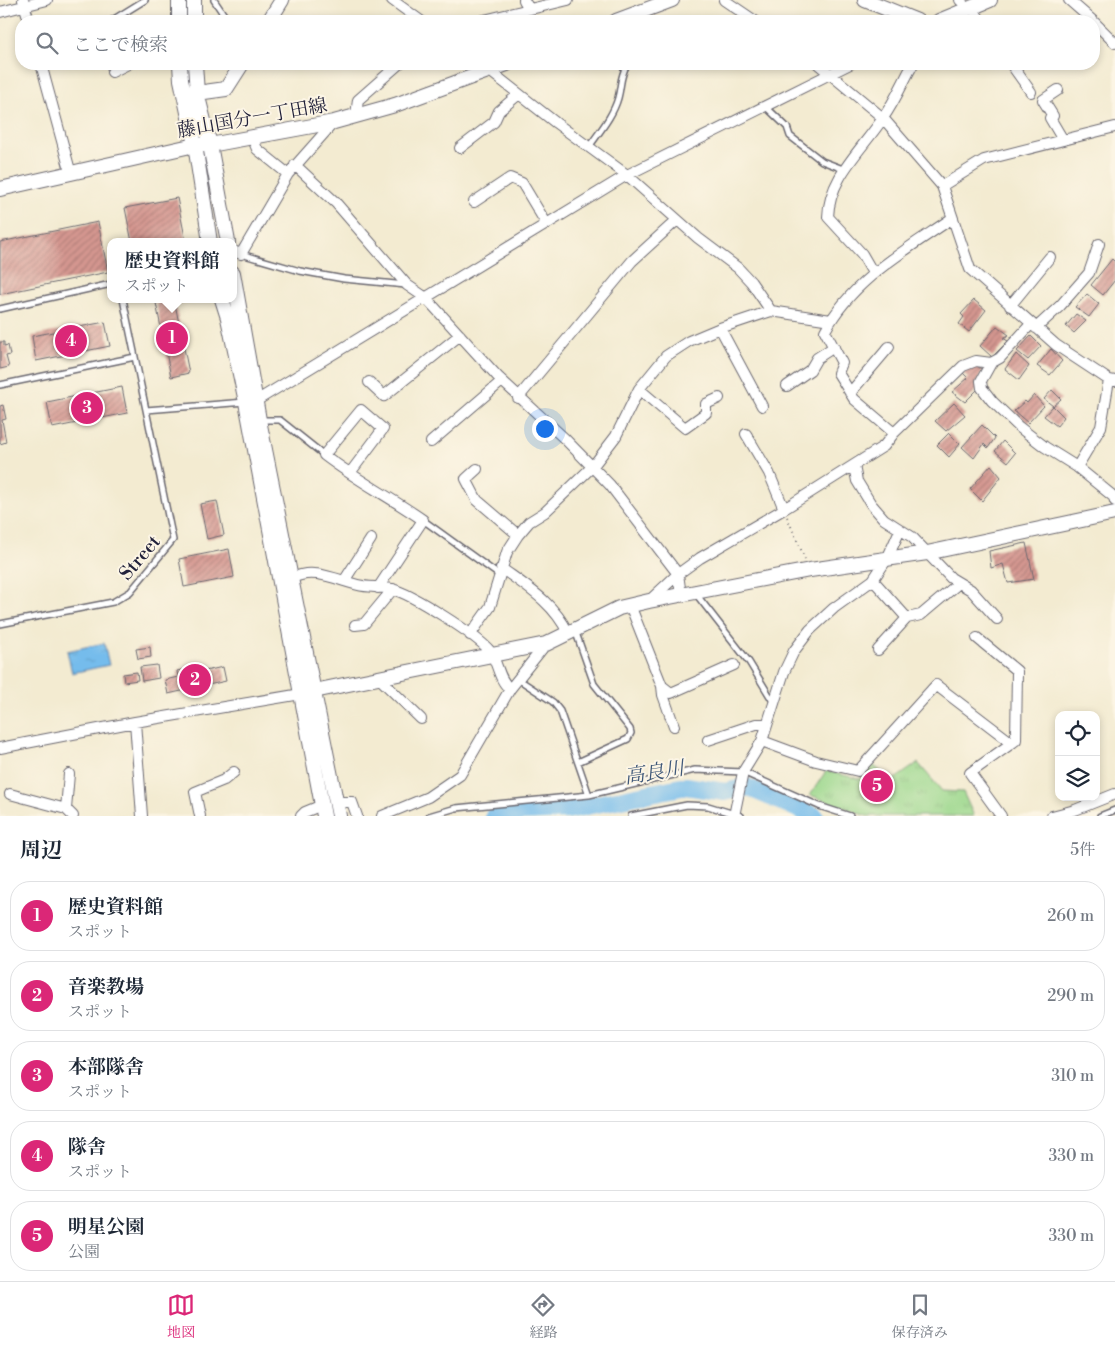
<!DOCTYPE html>
<html lang="ja">
<head>
<meta charset="utf-8">
<style>
	body { margin:0; font-family:"Libre Bodoni","Noto Serif JP",serif; background:#f2f2f3; color:#1f2937 }
	.controls { position:absolute; right:15px; bottom:15px; display:grid; overflow:hidden; border-radius:10px; box-shadow:0 2px 8px #0003 }
	.controls button { width:45px; height:45px; display:grid; place-items:center; padding:0; border:0; border-bottom:1px solid #e0e1e3; background:#fff; color:#1f2937; font:25px sans-serif }
	.you { position:absolute; left:544px; top:428px; width:18px; height:18px; margin:-12px; border:4px solid #fff; border-radius:50%; background:#1a73e8; box-shadow:0 0 0 8px #1a73e833 }
	.badge { display:grid; place-items:center; width:32px; height:32px; border-radius:50%; background:#db2777; color:#fff; font-size:16px; font-weight:700 }
	.pin { position:absolute; translate:-50% -50%; border:2px solid #fff; box-shadow:0 1px 5px #0006 }
	.popup { position:absolute; left:107px; top:238px; width:130px; height:65px; box-sizing:border-box; display:grid; place-content:center; border-radius:10px; background:#fff; filter:drop-shadow(0 1px 4px #0005); font-size:16px; white-space:nowrap; color:#747a83 }
	.popup b { font-size:19px; color:#1f2937 }
	.popup::after { content:''; position:absolute; left:50%; top:100%; margin-left:-10px; border:10px solid transparent; border-top-color:#fff }
	.list { margin:0; padding:0; list-style:none }
	h2 { display:flex; justify-content:space-between; align-items:center; height:65px; margin:0; padding:0 20px; font-size:21px }
	h2 small { font-size:16px; font-weight:400; color:#747a83 }
	.list li { display:grid; grid-template-columns:32px 1fr auto; gap:15px; align-items:center; box-sizing:border-box; height:70px; margin:0 10px 10px; padding:0 10px; border:1px solid #e0e1e3; border-radius:20px }
	.list b { display:block; font-size:19px; white-space:nowrap }
	.list p { margin:0; font-size:16px; white-space:nowrap; color:#747a83 }
	.list em { font-size:16px; font-style:normal; color:#747a83 }
	.icon { flex:none; width:28px; height:28px; fill:none; stroke:currentColor; stroke-width:2; stroke-linecap:round; stroke-linejoin:round }
	.map { position:relative; flex:none; width:1115px; height:816px; overflow:hidden }
	.search { position:absolute; background:#fff; box-shadow:0 2px 8px #0003; left:15px; right:15px; top:15px; height:55px; display:flex; align-items:center; gap:12px; box-sizing:border-box; padding:0 18px; border-radius:20px; color:#747a83; font-size:19px }
	.sheet { height:465px; background:#fff }
	nav { display:flex; justify-content:space-around; align-items:center; box-sizing:border-box; height:70px; border-top:1px solid #e0e1e3; background:#fff; font-size:14px; color:#747a83 }
	nav a { display:grid; justify-items:center; gap:2px }
	nav .on { color:#db2777 }
	.map>svg:first-child { display:block }
	.park { fill:url(#park-tufts); stroke:#5e7c63 }
	.water { fill:url(#water-ripples); stroke:#4b6f94 }
	.lines { fill:none; stroke-linecap:round; stroke-linejoin:round }
	.river { stroke:#74bcec; stroke-width:18 }
	.building { fill:url(#building-hatch) }
	.lane-casing { stroke:#6b6870; stroke-width:8 }
	.street-casing { stroke:#6b6870; stroke-width:12 }
	.secondary-casing { stroke:#6b6870; stroke-width:16 }
	.path { stroke:#6b6870; stroke-width:2; stroke-dasharray:1 4; stroke-linecap:butt }
	.lane { stroke:#fff; stroke-width:5 }
	.street { stroke:#fff; stroke-width:10 }
	.secondary { stroke:#fff; stroke-width:14 }
	.labels { text-anchor:middle; stroke-width:4; stroke-linejoin:round; paint-order:stroke }
	.street-label { font-size:19px; fill:#22223b; stroke:#fcf5e5 }
	.water-label { font-size:20px; font-style:italic; fill:#3f5879; stroke:#fcf5e5 }
</style>
</head>
<body>
<div class="map">
<svg width="1115" height="816" viewBox="0 0 1115 816">
	<defs>
		<pattern id="park-tufts" width="24" height="20" patternUnits="userSpaceOnUse" patternTransform="scale(1.25)"><rect width="24" height="20" fill="#9ad78b"/><path d="M3 7l-1-3M5 7V3M7 7l1-3M15 17l-1-3M17 17v-4M19 17l1-3" fill="none" stroke="#84b879"/></pattern>
		<pattern id="water-ripples" width="26" height="14" patternUnits="userSpaceOnUse" patternTransform="scale(1.25)"><rect width="26" height="14" fill="#74bcec"/><path d="M2 4q2-2 4 0t4 0M15 11q2-2 4 0t4 0" fill="none" stroke="#64a1cb"/></pattern>
		<pattern id="building-hatch" width="6" height="6" patternUnits="userSpaceOnUse" patternTransform="scale(1.25)"><rect width="6" height="6" fill="#d59790"/><path d="M-1 1l2-2M0 6l6-6M5 7l2-2" fill="none" stroke="#ac7b77"/></pattern>
	</defs>
	<rect width="100%" height="100%" fill="#fcf5e5"/>
	<filter id="ink" filterUnits="userSpaceOnUse"><feTurbulence type="fractalNoise" baseFrequency=".02" numOctaves="2"/><feDisplacementMap in="SourceGraphic" scale="10" xChannelSelector="R" yChannelSelector="G"/><feConvolveMatrix kernelMatrix="1 2 1 2 8 2 1 2 1" color-interpolation-filters="sRGB"/></filter>
	<filter id="wash" filterUnits="userSpaceOnUse"><feTurbulence type="fractalNoise" baseFrequency=".0096" numOctaves="4" result="noise"/><feDisplacementMap in="SourceGraphic" scale="20" xChannelSelector="R" yChannelSelector="G"/><feGaussianBlur stdDeviation="1.12" result="paint"/><feColorMatrix in="noise" values="0 0 0 0 0 0 0 0 0 0 0 0 0 0 0 0 0 1.4 0 .05"/><feComposite in="paint" operator="in"/></filter>
	<g filter="url(#wash)">
		<rect width="100%" height="100%" fill="#f3ebd1"/>
		<path class="park" d="M918,763L942,791L963,792L974,816H867L810,795L826,771L860,779L872,764L892,781Z"/>
		<path class="water" d="M104,643L109,665L72,673L67,651Z"/>
		<g class="lines">
			<path class="river" d="M494,816L521,812L567,810L686,786L725,792L747,787L815,816"/>
		</g>
		<g id="blocks">
			<path class="building" d="M177,198L186,242H132L125,208Z
				M98,222L108,272L0,294V242Z
				M1112,259L1115,262V280L1103,295L1091,285Z
				M1087,294L1099,304L1089,317L1075,307Z
				M174,299L189,373L171,377L156,303Z
				M974,300L986,310L969,332L959,324L964,317L961,314Z
				M1076,314L1086,321L1074,333L1066,326Z
				M105,322L110,346L36,361L32,336Z
				M997,326L1009,335L1003,338L1008,341L992,357L980,346Z
				M1031,336L1041,346L1028,360L1017,351Z
				M0,342H4V346L8,345L10,355L6,356L9,367L0,369Z
				M1051,349L1062,361L1050,375L1037,366Z
				M1016,354L1029,366L1019,380L1005,369Z
				M973,362L983,371L976,383L979,388L965,402L952,392L968,378L963,373Z
				M122,387L127,413L52,428L47,402Z
				M1052,390L1061,399L1053,406L1044,399Z
				M1034,395L1044,406L1028,423L1014,411L1025,401L1027,403Z
				M954,403L965,415L946,431L935,421Z
				M3,405L6,419L2,420L6,442L0,444V406Z
				M1053,406L1064,417L1057,426L1044,416Z
				M982,425L995,438L988,448L984,444L974,458L962,447Z
				M949,433L960,444L949,457L937,445Z
				M1003,441L1015,453L1008,462L995,451Z
				M991,465L1001,477L982,501L970,489Z
				M217,501L224,535L207,539L200,504Z
				M1026,543L1034,579L1008,583L1003,564L991,568L989,551Z
				M229,549L234,577L184,587L179,559Z
				M150,647L151,657L138,659L136,649Z
				M157,665L159,678L142,681L140,667Z
				M223,667L226,681L168,694L165,680L178,677L177,671L186,669L187,675Z
				M137,672L138,680L124,682L123,674Z"/>
		</g>
	</g>
	<g filter="url(#ink)">
		<use href="#blocks" fill-opacity="0" stroke="#6b6870" stroke-width="1"/>
		<g class="lines">
			<g class="lane-casing">
				<path id="lane" d="M214,0L228,21
					M111,21L145,0
					M764,105L787,127L790,136L822,161L843,169
					M589,147C599,132 613,116 618,98C622,83 619,80 627,64
					M241,254L300,271L344,279L406,285
					M0,309L111,284
					M0,385L135,357
					M146,410L245,402
					M260,420H280L324,455
					M423,520L499,575
					M696,594L749,662L774,703
					M0,624L113,602L130,592L173,540L123,299
					M575,630L594,684L630,729L631,733L628,739L578,762
					M518,679L553,702L560,711L589,795
					M429,816L456,808L589,795L695,770L743,772L819,806L850,816
					M631,816L687,805L708,806L741,816
					M1100,816L1115,810"/>
			</g>
			<g class="street-casing">
				<path id="street" d="M23,0L29,21
					M392,0L421,21
					M524,0L529,9
					M724,0L755,21
					M960,0L962,2
					M1069,0L1093,21
					M971,7L981,21
					M0,12L47,0
					M480,21L568,0
					M1094,22L1115,43
					M41,64L71,174
					M481,64L556,123L627,175L698,238L738,268L751,282L771,311
					M818,64L883,118L942,186L970,269L1056,345L1109,380L1115,381
					M1011,64L1031,92
					M112,72L128,64
					M1058,90L1043,100L1053,116L1050,118L1063,140
					M356,115L358,100L399,64
					M252,137L257,149L288,174
					M460,148L494,122L499,111L519,94
					M295,165L336,203L407,285L426,298L499,378L565,439L610,485L678,574L681,595
					M942,186L984,160L1115,127
					M474,202L510,178L522,183L546,223
					M233,251L241,254L288,174L334,122
					M873,273L862,254L828,217C829,177 862,150 883,118C895,101 903,82 913,64
					M1010,306L1050,257
					M1031,324L1000,358L991,363L981,381L982,388L992,401L1019,427L1045,447L1077,467L1114,497L1115,501
					M720,328L762,406
					M1036,328L1060,306L1089,273L1099,244
					M369,382L384,396L460,335
					M787,386L810,370L817,358L834,347
					M639,389L685,428L706,413V404L719,398
					M850,393L889,347
					M518,398L632,261L677,220
					M256,401L627,175L850,64
					M894,433L854,399L838,373L842,363L825,331C852,280 906,250 951,219
					M746,434L769,473L784,509
					M431,442L502,381
					M854,466L857,481L871,504L884,519L912,537L951,578L971,590L997,619
					M1077,467L1101,427L1109,380
					M477,469L466,479L477,500L518,535
					M350,473L383,429L361,410L324,455C355,479 390,497 423,520L378,588
					M501,568C527,587 554,603 568,633
					M293,578C313,567 337,580 358,585C369,588 381,586 392,589C412,594 476,635 489,650C498,661 498,680 510,689L460,775L428,797L382,816
					M873,580L907,618
					M344,581L371,539
					M649,601L678,574L700,558L784,509L884,446L894,433L963,366L976,361L991,363
					M630,605L662,686L663,695L674,726
					M355,625L364,624L393,589
					M470,635L490,607L507,552L518,535L529,522L545,512L593,466L616,436L639,389L666,356L689,341L720,328L771,311L831,320
					M977,638L1017,671L1016,740L1012,743
					M878,650L907,618L921,615L959,583
					M379,678L421,719
					M662,686L671,693L734,665
					M510,689L546,644
					M135,722L142,816
					M708,740L756,724H767
					M762,741L816,761L858,771L936,685L1012,743L970,773L1001,816
					M0,748L135,722L307,693
					M10,794L66,809L73,816
					M336,802H352L357,816
					M66,809L69,774
					M200,816L195,792L224,780L234,772
					M301,816L305,812L322,805
					M734,816L743,772L762,741L784,672L794,651L810,630L834,608L873,580L887,559L900,530
					M1052,816L1075,810L1115,794"/>
			</g>
			<g class="secondary-casing">
				<path id="secondary" d="M865,0L917,21
					M179,21V0
					M194,21V0
					M269,21L282,0
					M616,21L672,0
					M939,21L990,0
					M180,64L181,80L195,145L210,242
					M195,64L197,93L210,145L228,242
					M197,93L226,89L242,64
					M0,189L195,145H210L334,122L395,105L507,64
					M233,273L259,420L339,816
					M222,299L228,318L246,402L324,816
					M314,691L546,644L619,608L649,601L810,570L927,553L1115,513"/>
			</g>
			<path class="path" d="M787,517L805,559"/>
			<use href="#lane" class="lane"/>
			<use href="#street" class="street"/>
			<use href="#secondary" class="secondary"/>
		</g>
	</g>
	<g class="labels">
		<g class="street-label">
			<text transform="translate(252 117) rotate(-10)" y="7">藤山国分一丁田線</text>
			<text transform="translate(139 557) rotate(-50)" y="7">Street</text>
		</g>
		<g class="water-label">
			<text transform="translate(654 772) rotate(-9)" y="7">高良川</text>
		</g>
	</g>
</svg>
<div class="controls">
<button><svg class="icon" aria-label="locate" viewBox="0 0 24 24"><circle cx="12" cy="12" r="6"/><path d="M12 2v4M12 18v4M2 12h4M18 12h4"/></svg></button>
<button><svg class="icon" aria-label="layers" viewBox="0 0 24 24"><path d="M12 4l9 5-9 5-9-5zM3 14l9 5 9-5"/></svg></button>
</div>
<div class="you"></div>
<div class="pin badge" style="left:172px;top:338px">1</div>
<div class="popup"><b>歴史資料館</b>スポット</div>
<div class="pin badge" style="left:195px;top:680px">2</div>
<div class="pin badge" style="left:87px;top:408px">3</div>
<div class="pin badge" style="left:71px;top:341px">4</div>
<div class="pin badge" style="left:877px;top:786px">5</div>
<div class="search"><svg class="icon" aria-label="search" viewBox="0 0 24 24"><circle cx="10" cy="10" r="6"/><path d="M15 15l6 6"/></svg>ここで検索</div>
</div>
<section class="sheet">
<h2>周辺<small>5件</small></h2>
<ul class="list">
<li><span class="badge">1</span><div><b>歴史資料館</b><p>スポット</p></div><em>260 m</em></li>
<li><span class="badge">2</span><div><b>音楽教場</b><p>スポット</p></div><em>290 m</em></li>
<li><span class="badge">3</span><div><b>本部隊舎</b><p>スポット</p></div><em>310 m</em></li>
<li><span class="badge">4</span><div><b>隊舎</b><p>スポット</p></div><em>330 m</em></li>
<li><span class="badge">5</span><div><b>明星公園</b><p>公園</p></div><em>330 m</em></li>
</ul>
</section>
<nav>
<a class="on"><svg class="icon" aria-label="map" viewBox="0 0 24 24"><path d="M3 6l6-2 6 2 6-2v14l-6 2-6-2-6 2zM9 4v14M15 6v14"/></svg>地図</a>
<a><svg class="icon" aria-label="directions" viewBox="0 0 24 24"><path d="M12 3l9 9-9 9-9-9zM9 14v-3h6M13 9l2 2-2 2"/></svg>経路</a>
<a><svg class="icon" aria-label="saved" viewBox="0 0 24 24"><path d="M7 4h10v16l-5-4-5 4z"/></svg>保存済み</a>
</nav>
</body>
</html>
